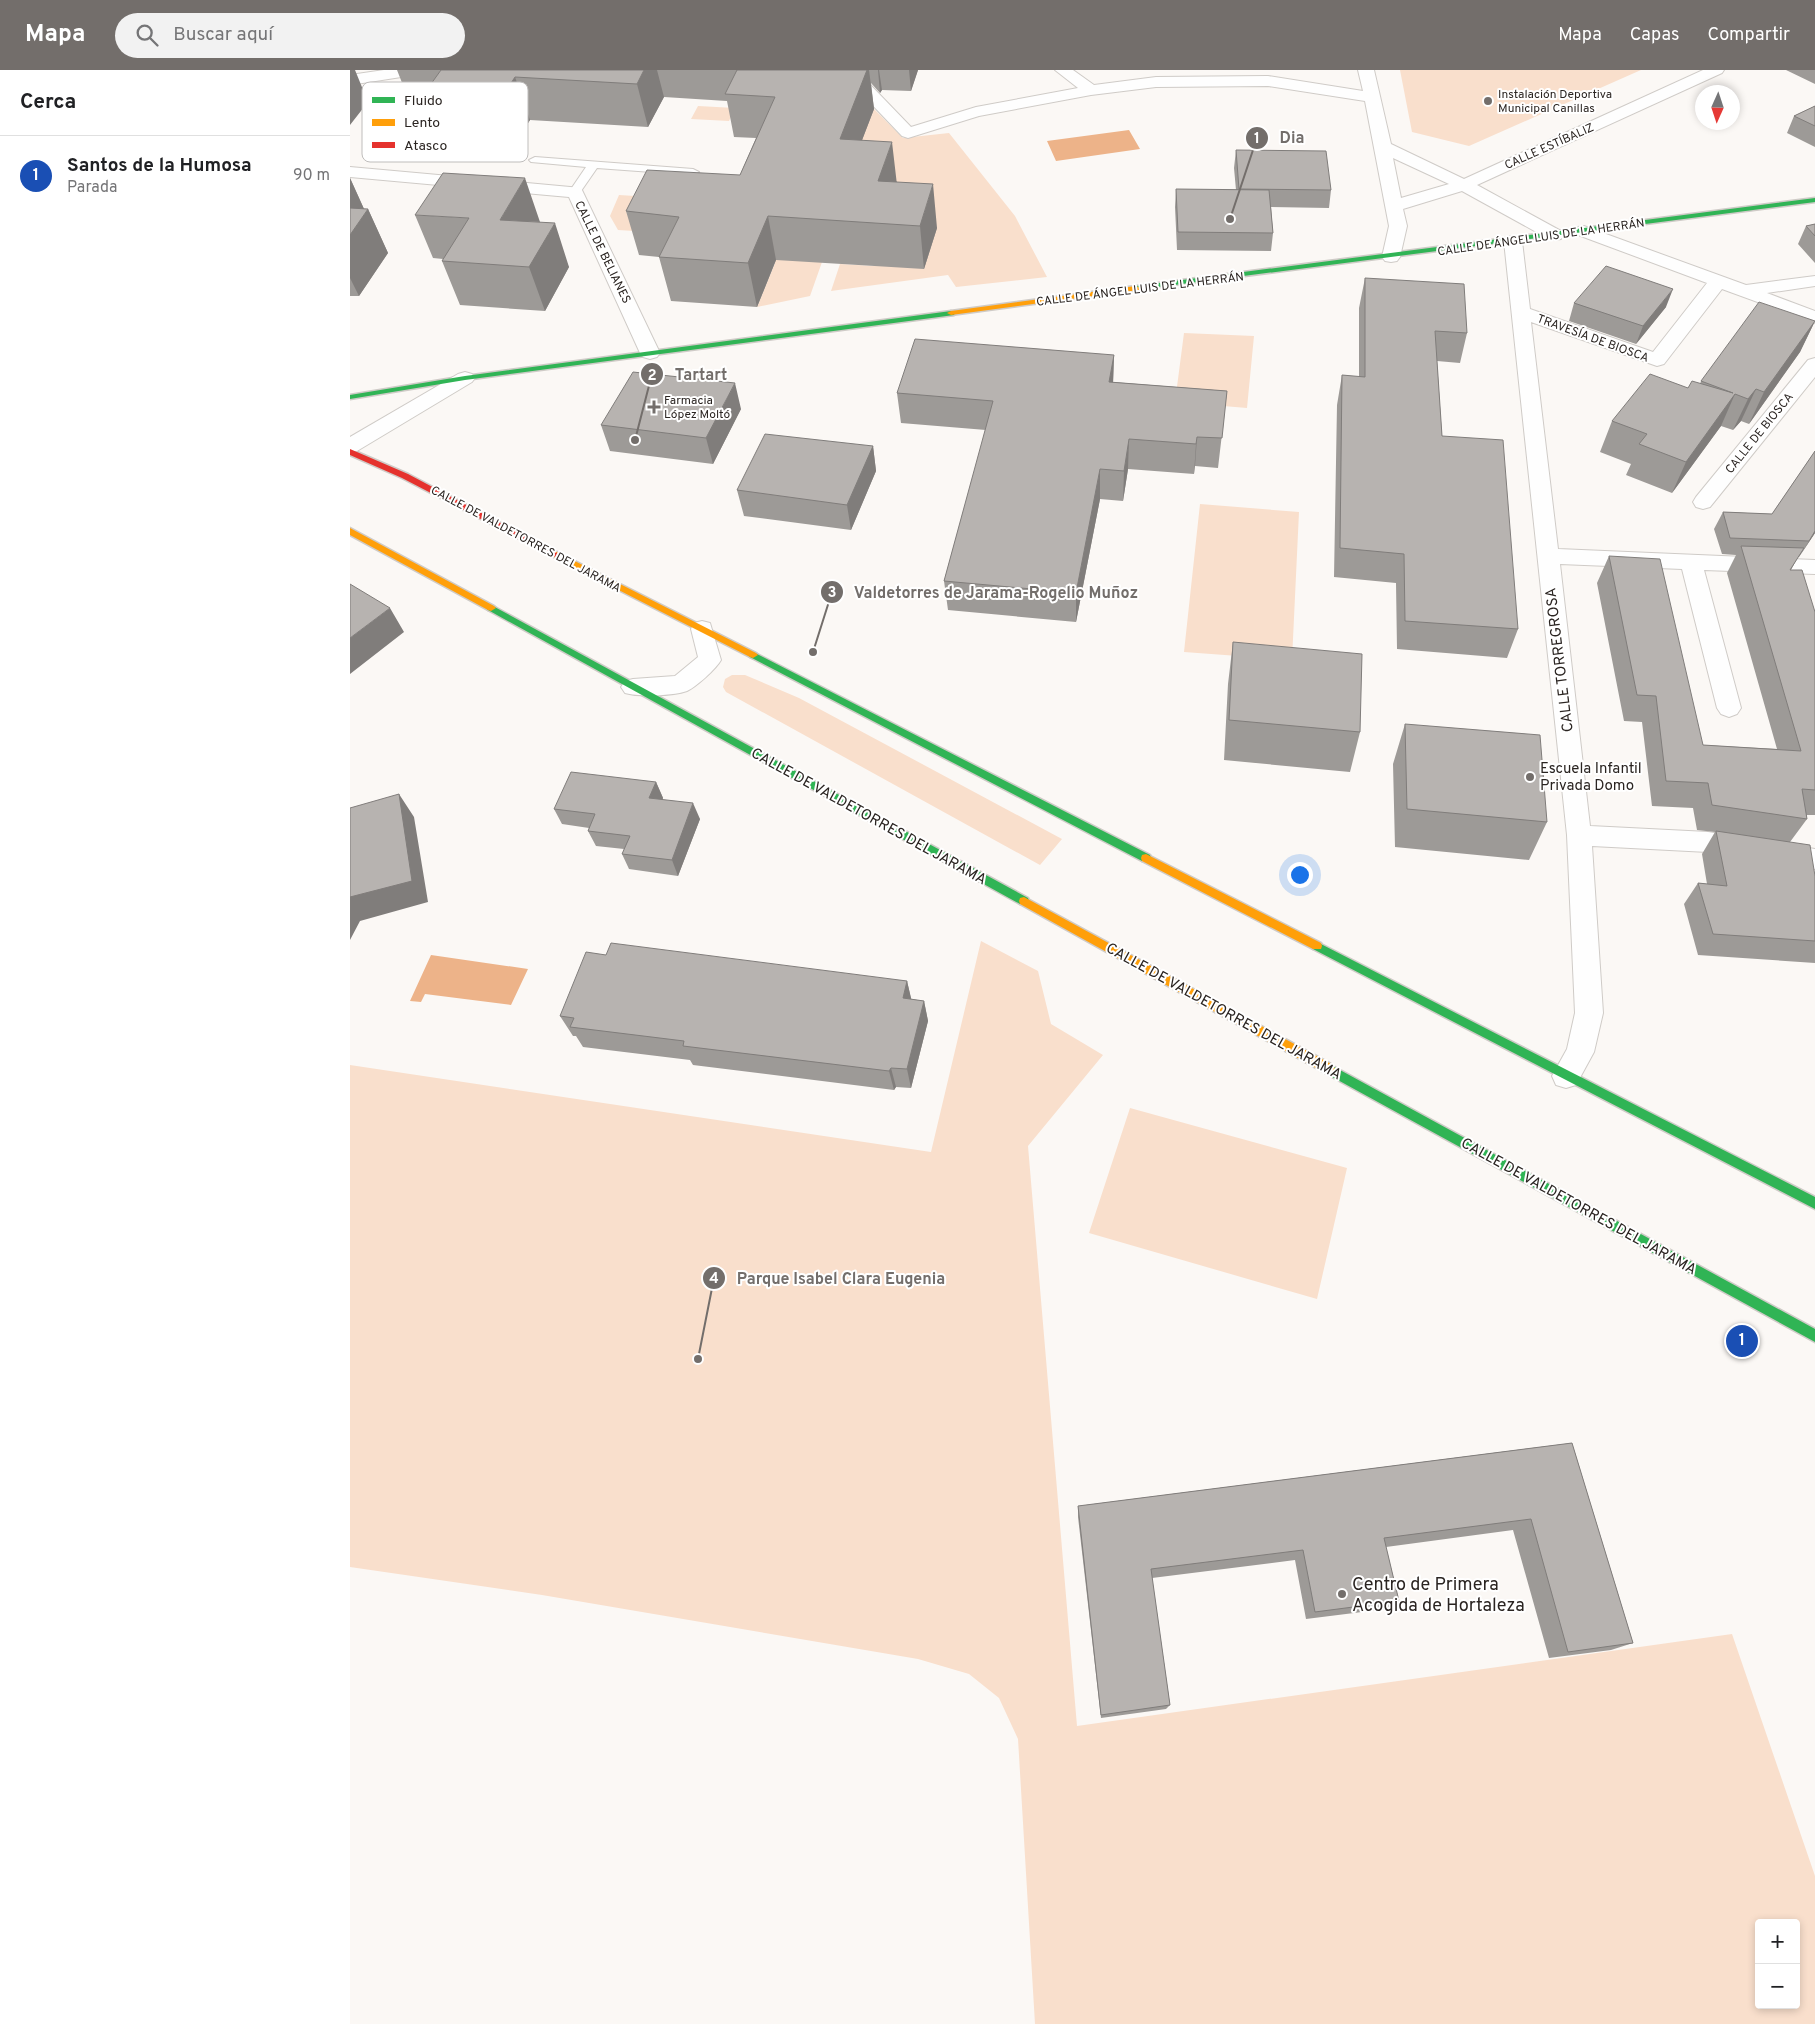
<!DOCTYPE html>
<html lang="es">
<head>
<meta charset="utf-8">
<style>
	body { margin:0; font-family:Overpass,sans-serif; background:#f2f2f2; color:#202124 }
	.controls { position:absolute; right:15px; bottom:15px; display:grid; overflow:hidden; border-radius:5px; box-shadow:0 2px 8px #0003 }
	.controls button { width:45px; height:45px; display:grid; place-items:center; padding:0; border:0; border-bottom:1px solid #e0e0e0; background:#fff; color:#202124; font:25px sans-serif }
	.compass { position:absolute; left:1345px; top:15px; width:45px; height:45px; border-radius:50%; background:#fff; box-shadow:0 2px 8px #0003; rotate:183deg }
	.you { position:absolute; left:949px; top:804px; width:18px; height:18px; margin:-12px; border:4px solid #fff; border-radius:50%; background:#1a73e8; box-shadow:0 0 0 8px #1a73e833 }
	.badge { display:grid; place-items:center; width:32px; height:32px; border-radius:50%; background:#736e6b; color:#fff; font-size:16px; font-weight:700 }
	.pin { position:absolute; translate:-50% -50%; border:2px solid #fff; box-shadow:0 1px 5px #0006 }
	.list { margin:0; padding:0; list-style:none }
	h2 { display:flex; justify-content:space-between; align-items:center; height:65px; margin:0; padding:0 20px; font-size:21px }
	h2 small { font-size:16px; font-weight:400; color:#757577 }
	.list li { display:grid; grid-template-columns:32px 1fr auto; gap:15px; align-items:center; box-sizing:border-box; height:80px; padding:0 20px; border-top:1px solid #e0e0e0 }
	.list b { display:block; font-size:19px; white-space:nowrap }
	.list p { margin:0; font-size:16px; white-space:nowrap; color:#757577 }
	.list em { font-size:16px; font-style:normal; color:#757577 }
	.icon { flex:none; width:28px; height:28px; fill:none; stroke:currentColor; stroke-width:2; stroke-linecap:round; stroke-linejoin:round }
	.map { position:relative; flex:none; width:1465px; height:1954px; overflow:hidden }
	header { display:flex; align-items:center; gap:30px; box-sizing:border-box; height:70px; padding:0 25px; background:#736e6b; color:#fff }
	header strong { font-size:24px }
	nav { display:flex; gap:28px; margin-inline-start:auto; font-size:18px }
	.search { width:350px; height:45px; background:#f2f2f2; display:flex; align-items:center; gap:12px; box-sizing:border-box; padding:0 18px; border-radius:28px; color:#757577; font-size:19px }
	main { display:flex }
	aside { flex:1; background:#fff }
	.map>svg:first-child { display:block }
	.green { fill:#f9dfcc; fill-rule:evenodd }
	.water { fill:#edb389 }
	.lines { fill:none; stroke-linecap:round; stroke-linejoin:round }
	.lane-casing { stroke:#cfcbc7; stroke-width:2 }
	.street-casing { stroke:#cfcbc7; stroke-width:2 }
	.fast-casing { stroke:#cfcbc7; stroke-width:3 }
	.slow-casing { stroke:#cfcbc7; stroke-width:3 }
	.jam-casing { stroke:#cfcbc7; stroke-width:3 }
	.lane { fill:#fefefe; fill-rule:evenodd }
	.street { fill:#fefefe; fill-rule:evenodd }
	.fast { fill:#30b455; fill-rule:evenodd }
	.slow { fill:#ff9f0a; fill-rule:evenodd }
	.jam { fill:#e5322d; fill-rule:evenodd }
	.wall { fill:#9d9a97 }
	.shaded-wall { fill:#807d7b }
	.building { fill:#b7b3b0; stroke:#807d7b }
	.poi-dot { fill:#736e6b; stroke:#fff; stroke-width:2 }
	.labels { text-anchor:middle; stroke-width:4; stroke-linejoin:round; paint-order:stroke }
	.far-poi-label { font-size:12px; fill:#2a2421; stroke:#fff; text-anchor:start }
	.far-street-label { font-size:12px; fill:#2a2421; stroke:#fff }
	.street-label { font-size:15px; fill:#2a2421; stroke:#fff }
	.poi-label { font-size:15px; fill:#2a2421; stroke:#fff; text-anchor:start }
	.near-poi-label { font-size:18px; fill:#2a2421; stroke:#fff; text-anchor:start }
	.key { fill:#fff; stroke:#bfbdbc; stroke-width:1 }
	.key-label { font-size:14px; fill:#2a2421 }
	.leader { fill:none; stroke:#736e6b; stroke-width:2 }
	.callout-dot { fill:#736e6b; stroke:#fff; stroke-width:2 }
	.mark-label { font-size:15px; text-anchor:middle; font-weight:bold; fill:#fff }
	.callout-label { font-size:16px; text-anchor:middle; font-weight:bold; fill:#736e6b; stroke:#fff; stroke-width:4; stroke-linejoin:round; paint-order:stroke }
</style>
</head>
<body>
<header>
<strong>Mapa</strong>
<div class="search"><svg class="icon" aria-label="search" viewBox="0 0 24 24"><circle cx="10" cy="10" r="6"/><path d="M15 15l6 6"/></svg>Buscar aquí</div>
<nav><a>Mapa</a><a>Capas</a><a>Compartir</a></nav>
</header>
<main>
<aside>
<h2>Cerca<small></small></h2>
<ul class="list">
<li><span class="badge" style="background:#1a4fb4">1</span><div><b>Santos de la Humosa</b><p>Parada</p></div><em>90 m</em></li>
</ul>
</aside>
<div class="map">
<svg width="1465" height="1954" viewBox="0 0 1465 1954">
	<rect width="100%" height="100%" fill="#fbf8f5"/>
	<path class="green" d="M485,0L553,68L599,63L665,146L697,207L606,217L598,205L481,221L490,194L523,196L525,193Z
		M1050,0H1291L1119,76L1062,62Z
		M348,36L385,38L379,51L341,49Z
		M269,125L432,135L483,161L460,226L407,237L425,193L300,162L268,160L260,146Z
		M834,263L904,266L897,338L825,332Z
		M850,434L949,442L942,590L834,582Z
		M382,605H395L449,628L712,769L690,795L376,622L373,617L375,609Z
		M631,871L688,901L701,954L753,985L678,1076L727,1656L1382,1564L1465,1806V1954H685L668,1669L649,1628L619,1604L568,1589L192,1525L0,1497V995L581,1082ZM1409,1853H1446V1935H1409Z
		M780,1038L997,1098L967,1229L739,1163Z"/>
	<path class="water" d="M779,60L790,79L706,91L697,71Z
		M81,885L178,899L161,935L75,924L71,932L60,931Z"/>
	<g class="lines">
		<g class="lane-casing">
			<path id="lane" d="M185,87L343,99L349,102L343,105L247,98L229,124L225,126L219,122L236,97L181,92L179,90Z"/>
		</g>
		<g class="street-casing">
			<path id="street" d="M34,0H72L70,3L64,5L0,15V5Z
				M489,0H506L561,57L626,37L728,18L705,0H723L744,15L806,7L918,6L1013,21L1008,0H1024L1041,74L1114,109L1353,0H1374L1372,3L1127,115L1211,161L1214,165L1211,169L1205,170L1199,169L1112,121L1053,139L1057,156L1050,187L1047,191L1041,192L1035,191L1032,187L1039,156L1015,31L918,16L806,17L741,25L629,46L558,68L552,66ZM1043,88L1099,114L1051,128Z
				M0,97L231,118L310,283L307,287L300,289L293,287L290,283L219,127L0,107Z
				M1234,156L1396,215L1465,206V216L1417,223L1465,241V253L1372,219L1314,294L1307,296L1181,252L1208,479L1465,490V504L1354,500L1391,638L1387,644L1379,647L1371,644L1367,638L1332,499L1210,494L1240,756L1358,762L1465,779V799L1358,782L1242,776L1253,943L1244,982L1226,1015L1216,1018L1206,1015L1202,1006L1217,979L1225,943L1217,765L1154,171L1157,167L1163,166L1169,167L1172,171L1180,239L1303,282L1357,213L1228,165L1225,161L1228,157Z
				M1465,288V307L1360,437L1353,439L1346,437L1343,432L1346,427L1458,290Z
				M115,302L122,304L125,308L122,312L7,381L0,382V367L108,304Z
				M352,551L360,553L371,590C366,599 346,617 337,621C323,626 288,627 275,623L271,617L275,611L283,609L325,606L348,587L341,559L344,553Z"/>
		</g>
		<g class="fast-casing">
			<path id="fast" d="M1465,128V132L786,220L782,218L786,216Z
				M601,241L605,243L604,245L115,310L0,329V325L115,306Z
				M141,535L678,828L679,831L678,834H670L138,540L136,538Z
				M403,582L800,785L801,788L800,791H792L400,587L398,585Z
				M967,872L1465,1127V1139L963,879L962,876L963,873Z
				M979,994L1465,1259V1272L975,1003L973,999L975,995Z"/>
		</g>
		<g class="slow-casing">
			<path id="slow" d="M786,216L790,218L789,220L601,245L597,243L601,241Z
				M0,458L144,536L146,538L141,541L138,540L0,465Z
				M205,481L406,583L408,585L403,588L400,587L202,486L201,484Z
				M796,784L971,873L972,876L971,879H963L792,791L791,788L792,785Z
				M674,827L983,995L985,999L983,1003L979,1004L975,1003L670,834L669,831L670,828Z"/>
		</g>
		<g class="jam-casing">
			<path id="jam" d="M0,379L58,404L209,484L205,487L202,486L52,408L0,385Z"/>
		</g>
		<use href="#lane" class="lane"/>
		<use href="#street" class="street"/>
		<use href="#fast" class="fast"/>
		<use href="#slow" class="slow"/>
		<use href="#jam" class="jam"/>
	</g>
	<path class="wall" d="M47,0H568L561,21L532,20L530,23L521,13L524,39L512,70L547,112L587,158L574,199L426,190L407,237L321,231L309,187L289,185L276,141L390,105L406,68L384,67L377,31L314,27L298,57L180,50L161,79L84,75L70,38H62Z
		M1436,0H1465V14Z
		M1465,36V77L1437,63L1444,46Z
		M886,80L981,120L979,138L921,137L923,163L921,181L827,180L825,137L826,119L886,120L884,98Z
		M0,108L14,139H18L38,183L9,226H0Z
		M65,145L190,152L219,197L195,241L110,235L92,191L93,189L83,188Z
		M1465,154V193L1448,174L1456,156Z
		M1015,208L1117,263L1110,293L1087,291L1092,366L1168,559L1157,588L1047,579L1046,513L984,507L987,335L992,305L1009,307V238Z
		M1224,233L1316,237L1286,274L1219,251Z
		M1465,251L1450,282L1399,354L1391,351L1383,360L1371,356L1322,423L1276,405L1281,394L1250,382L1262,351L1338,318L1350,314L1351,311Z
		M764,285L763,312L877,321L868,398L845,396L844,404L778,399L773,431L750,429L726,552L598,540L594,511L636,360L551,353L547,323Z
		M391,339L363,394L260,381L251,355Z
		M523,376L526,401L501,460L394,446L387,420Z
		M1465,381V463L1449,487H1448L1441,500L1465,542V745H1457V749L1440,772L1465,806V893L1348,885L1334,834L1348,813L1357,814L1352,784L1365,762L1347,760L1343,738L1302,736L1292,652L1274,651L1247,513L1259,486L1353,675L1427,679L1377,503L1386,485L1372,484L1364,459L1373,442L1422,444Z
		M883,572L1010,662L1000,702L874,690L878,614Z
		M1055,654L1197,752L1179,790L1045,777L1043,694Z
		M306,712L313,728L312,730L350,749L328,806L279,799L272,784L274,779L246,776L238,761L239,758L212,754L204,739Z
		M256,885L557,911L561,929L574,931L578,951L561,1018L546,1017L544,1020L343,995L340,990L233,977L226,966H223L210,946Z
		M1222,1373L1283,1573L1261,1580L1199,1588L1163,1460L1036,1477L1049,1531L1036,1539L956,1549L945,1490L802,1508L820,1635L816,1639L751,1648L728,1447V1436Z"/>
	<path class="shaded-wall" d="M0,0H5L18,32L0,55Z
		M294,0H307L314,27L298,57L287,14Z
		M517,0H519L524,39L496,112L490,69Z
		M528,0H529L532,20L530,23Z
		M559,0H568L561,21Z
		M165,7L180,50L161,79L146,36Z
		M542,72L547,115L534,154L528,111Z
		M0,108L14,139L0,159Z
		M175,108L190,152L150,150Z
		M583,114L587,158L574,199L570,156Z
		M18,139L38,183L9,226L0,208V165Z
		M418,146L426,190L407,237L398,193Z
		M205,153L219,197L195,241L179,197Z
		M1323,219L1316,237L1286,274L1293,256Z
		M1465,251L1450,282L1399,354L1414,322Z
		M764,285L763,315L759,312Z
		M385,313L391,339L363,394L356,368Z
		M1406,319L1391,351L1383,360L1398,329Z
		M1385,324L1371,356L1322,423L1336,392Z
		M847,367L845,396L844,404L846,374Z
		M779,369L778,399L773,431L774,401Z
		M523,376L526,401L501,460L497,435Z
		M750,399V429L726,552V523Z
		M1465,461V463L1449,487L1459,471Z
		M40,538L54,562L0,604V568Z
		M306,712L313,728L306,744L299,728Z
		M49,724L64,747L78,832L10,851L0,870V827Z
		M343,733L350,749L328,806L322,790Z
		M557,911L562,932L553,928Z
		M574,931L578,951L561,1018L557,999Z
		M541,998L546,1017L544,1020L539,1001Z"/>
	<path class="building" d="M91,0H294L287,14L165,7L146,36L68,32Z
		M387,0H517L490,69L542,72L528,111L583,114L570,156L418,146L398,193L309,187L329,147L276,141L297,100L390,105L425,27L375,24Z
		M1465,36V56L1444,46Z
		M886,80L976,81L981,120L889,119Z
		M93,103L175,108L150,150L205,153L179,197L92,191L119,148L65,145Z
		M826,119L919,120L923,163L828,162Z
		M0,138L18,139L0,165Z
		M1465,154V166L1456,156Z
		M1256,196L1323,219L1293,256L1224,233Z
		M1015,208L1114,214L1117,263L1085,261L1092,366L1153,370L1168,559L1055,551L1054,484L990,478L992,305L1015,307Z
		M1409,232L1465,251L1414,322L1406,319L1398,329L1385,324L1336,392L1289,374L1297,364L1262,351L1300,304L1338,318L1342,311L1383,323L1351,311Z
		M565,269L764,285L759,312L877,321L872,368L847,367L846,374L779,369L774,401L750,399L726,523L594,511L643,331L547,323Z
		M283,302L385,313L356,368L251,355Z
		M415,364L523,376L497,435L387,420Z
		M1465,381V461L1459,471L1380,468L1373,442L1422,444Z
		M1391,476L1454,478L1440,500H1452L1465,542V720L1452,719L1457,749L1362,735L1358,713L1316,711L1306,626L1287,625L1259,486L1310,489L1353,675L1451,681Z
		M0,514L40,538L0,568Z
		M883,572L1012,584L1010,662L879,650Z
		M1055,654L1190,665L1197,752L1057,739Z
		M221,702L306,712L299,728L343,733L322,790L272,784L280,766L238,761L245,744L204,739Z
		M49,724L62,811L0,827V738Z
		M1366,761L1460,775L1465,806V871L1363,864L1348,813L1377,816Z
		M261,873L557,911L553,928L574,931L557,999L541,998L539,1001L333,976L334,971L220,957L224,948L210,946L236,882L256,885Z
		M1222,1373L1283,1573L1218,1582L1181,1449L1034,1468L1049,1531L965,1542L953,1480L801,1499L820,1635L751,1645L728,1436Z"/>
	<g class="poi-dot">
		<circle cx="1138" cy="31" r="5"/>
		<path d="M301.5 329.5h5v5h5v5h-5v5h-5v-5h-5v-5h5z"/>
		<circle cx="1180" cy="707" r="5"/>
		<circle cx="992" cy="1524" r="5"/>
	</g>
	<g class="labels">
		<g class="far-poi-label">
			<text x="1148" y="28">Instalación Deportiva<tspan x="1148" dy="14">Municipal Canillas</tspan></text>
			<text x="314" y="334">Farmacia<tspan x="314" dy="14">López Moltó</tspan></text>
		</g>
		<g class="far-street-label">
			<text transform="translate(1199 76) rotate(-24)" y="4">CALLE ESTÍBALIZ</text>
			<text transform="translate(1191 167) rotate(-8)" y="4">CALLE DE ÁNGEL LUIS DE LA HERRÁN</text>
			<text transform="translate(253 182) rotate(64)" y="4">CALLE DE BELIANES</text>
			<text transform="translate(790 219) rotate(-7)" y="4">CALLE DE ÁNGEL LUIS DE LA HERRÁN</text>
			<text transform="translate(1243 268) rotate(20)" y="4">TRAVESÍA DE BIOSCA</text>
			<text transform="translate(1409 363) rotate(-51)" y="4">CALLE DE BIOSCA</text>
			<text transform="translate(176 469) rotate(28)" y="4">CALLE DE VALDETORRES DEL JARAMA</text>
		</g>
		<g class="street-label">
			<text transform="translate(1209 590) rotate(-97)" y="5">CALLE TORREGROSA</text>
			<text transform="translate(519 746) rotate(29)" y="5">CALLE DE VALDETORRES DEL JARAMA</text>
			<text transform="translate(874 941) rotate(29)" y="5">CALLE DE VALDETORRES DEL JARAMA</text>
			<text transform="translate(1229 1136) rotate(29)" y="5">CALLE DE VALDETORRES DEL JARAMA</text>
		</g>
		<g class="poi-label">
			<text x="1190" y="703">Escuela Infantil<tspan x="1190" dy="17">Privada Domo</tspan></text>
		</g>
		<g class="near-poi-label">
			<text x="1002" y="1520">Centro de Primera<tspan x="1002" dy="21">Acogida de Hortaleza</tspan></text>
		</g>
	</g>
	<rect x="12" y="12" width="166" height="80" rx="8" class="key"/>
	<rect x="22" y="27" width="23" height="6" fill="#30b455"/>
	<rect x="22" y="49" width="23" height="7" fill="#ff9f0a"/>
	<rect x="22" y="72" width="23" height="6" fill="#e5322d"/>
	<g class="key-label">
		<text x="54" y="35">Fluido</text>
		<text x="54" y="57">Lento</text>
		<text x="54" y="80">Atasco</text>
	</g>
	<path class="leader" d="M880 149L907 68M285 370L302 304M463 582L482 522M348 1289L364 1208"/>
	<g class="callout-dot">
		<circle cx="880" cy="149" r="5"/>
		<circle cx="285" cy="370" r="5"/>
		<circle cx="463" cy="582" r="5"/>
		<circle cx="348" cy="1289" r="5"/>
		<circle cx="907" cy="68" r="12"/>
		<circle cx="302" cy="304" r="12"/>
		<circle cx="482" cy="522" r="12"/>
		<circle cx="364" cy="1208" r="12"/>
	</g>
	<g class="mark-label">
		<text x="907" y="73">1</text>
		<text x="302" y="310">2</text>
		<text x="482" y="527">3</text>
		<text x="364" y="1213">4</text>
	</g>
	<g class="callout-label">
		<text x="942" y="73">Dia</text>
		<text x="351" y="310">Tartart</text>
		<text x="646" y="528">Valdetorres de Jarama-Rogelio Muñoz</text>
		<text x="491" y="1214">Parque Isabel Clara Eugenia</text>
	</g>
</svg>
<div class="controls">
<button>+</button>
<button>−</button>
</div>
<svg class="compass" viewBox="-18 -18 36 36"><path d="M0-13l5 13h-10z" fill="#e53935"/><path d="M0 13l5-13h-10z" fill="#757577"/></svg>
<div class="you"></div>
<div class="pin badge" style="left:1392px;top:1271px;background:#1a4fb4">1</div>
</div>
</main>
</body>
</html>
